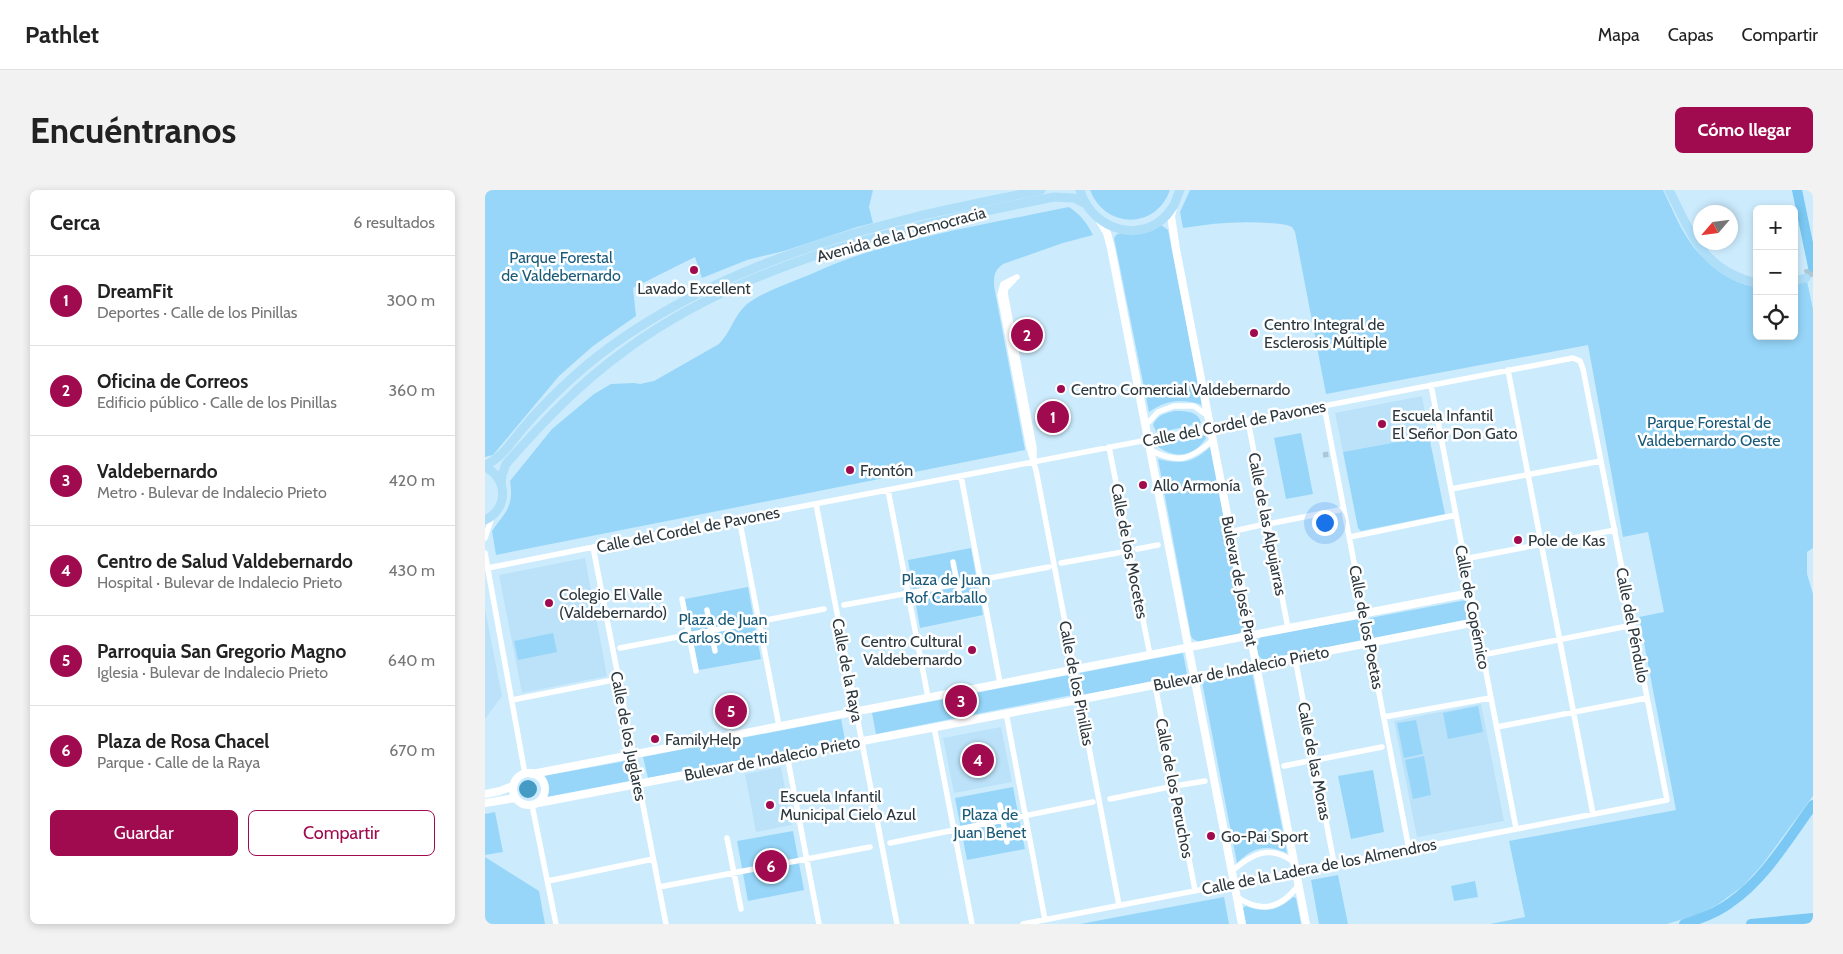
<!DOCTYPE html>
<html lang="es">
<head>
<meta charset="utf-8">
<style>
	body { margin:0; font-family:Cabin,sans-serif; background:#f2f2f2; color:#222 }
	.controls { position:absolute; right:15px; top:15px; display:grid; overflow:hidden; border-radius:8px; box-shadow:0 2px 8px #0003 }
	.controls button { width:45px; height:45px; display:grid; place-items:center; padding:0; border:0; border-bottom:1px solid #e0e0e0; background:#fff; color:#222; font:25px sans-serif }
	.compass { position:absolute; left:1208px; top:15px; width:45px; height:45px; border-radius:50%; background:#fff; box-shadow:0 2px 8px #0003; rotate:242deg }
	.you { position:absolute; left:839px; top:332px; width:18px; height:18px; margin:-12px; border:4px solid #fff; border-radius:50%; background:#1a73e8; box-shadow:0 0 0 8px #1a73e833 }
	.badge { display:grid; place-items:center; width:32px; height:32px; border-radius:50%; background:#a00a4e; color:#fff; font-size:16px; font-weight:700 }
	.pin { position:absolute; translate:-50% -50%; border:2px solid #fff; box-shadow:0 1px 5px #0006 }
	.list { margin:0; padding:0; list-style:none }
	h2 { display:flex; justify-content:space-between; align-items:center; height:65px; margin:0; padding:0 20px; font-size:21px }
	h2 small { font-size:16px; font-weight:400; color:#767676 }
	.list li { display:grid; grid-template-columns:32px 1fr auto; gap:15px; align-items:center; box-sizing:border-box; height:90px; padding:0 20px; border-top:1px solid #e0e0e0 }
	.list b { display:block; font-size:19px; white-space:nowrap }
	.list p { margin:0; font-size:16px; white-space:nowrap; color:#767676 }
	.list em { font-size:16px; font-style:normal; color:#767676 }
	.actions { display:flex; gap:10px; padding:15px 20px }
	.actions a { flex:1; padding:11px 0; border:1px solid #a00a4e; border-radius:8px; text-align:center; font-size:18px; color:#a00a4e }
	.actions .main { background:#a00a4e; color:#fff }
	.icon { flex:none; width:28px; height:28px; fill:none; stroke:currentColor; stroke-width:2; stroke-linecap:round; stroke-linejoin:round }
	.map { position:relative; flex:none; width:1328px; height:734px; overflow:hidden; border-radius:8px }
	header { display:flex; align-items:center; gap:30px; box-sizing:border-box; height:70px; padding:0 25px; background:#fff; border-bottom:1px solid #e0e0e0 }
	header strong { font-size:24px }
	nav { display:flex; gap:28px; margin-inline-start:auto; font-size:18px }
	.intro { display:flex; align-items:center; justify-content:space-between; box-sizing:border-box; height:120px; padding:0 30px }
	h1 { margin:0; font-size:35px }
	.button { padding:12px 22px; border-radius:8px; background:#a00a4e; color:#fff; font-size:18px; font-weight:700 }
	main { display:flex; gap:30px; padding:0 30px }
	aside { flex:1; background:#fff; border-radius:8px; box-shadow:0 2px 8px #0003 }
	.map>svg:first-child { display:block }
	.built { fill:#bbe2f9 }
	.green { fill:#97d6f9 }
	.water { fill:#469bc5 }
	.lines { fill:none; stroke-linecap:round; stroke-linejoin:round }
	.street-tunnel { stroke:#acc8d8; stroke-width:5.5; stroke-dasharray:5.5 3; stroke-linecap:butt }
	.primary-tunnel { stroke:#acc8d8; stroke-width:9; stroke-dasharray:9 4.5; stroke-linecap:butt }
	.street { stroke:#fff; stroke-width:5.5 }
	.secondary { stroke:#fff; stroke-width:8 }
	.primary { stroke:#afdef8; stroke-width:9 }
	.highway { stroke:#7ac8f3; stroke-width:10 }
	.poi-dot { fill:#a00a4e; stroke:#fff; stroke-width:2 }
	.labels { text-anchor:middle; stroke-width:5; stroke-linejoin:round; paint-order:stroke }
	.street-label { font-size:16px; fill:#2c383f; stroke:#fff }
	.park-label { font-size:16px; fill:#1a5a79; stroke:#fff }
	.poi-label { font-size:16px; fill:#2c383f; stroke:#fff; text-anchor:start }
</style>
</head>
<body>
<header>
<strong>Pathlet</strong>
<nav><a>Mapa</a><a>Capas</a><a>Compartir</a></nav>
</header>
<div class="intro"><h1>Encuéntranos</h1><a class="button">Cómo llegar</a></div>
<main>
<aside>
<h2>Cerca<small>6 resultados</small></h2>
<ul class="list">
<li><span class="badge">1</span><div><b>DreamFit</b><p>Deportes · Calle de los Pinillas</p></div><em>300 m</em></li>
<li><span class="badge">2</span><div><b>Oficina de Correos</b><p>Edificio público · Calle de los Pinillas</p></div><em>360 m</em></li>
<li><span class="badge">3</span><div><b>Valdebernardo</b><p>Metro · Bulevar de Indalecio Prieto</p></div><em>420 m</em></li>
<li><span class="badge">4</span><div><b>Centro de Salud Valdebernardo</b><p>Hospital · Bulevar de Indalecio Prieto</p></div><em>430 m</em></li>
<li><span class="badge">5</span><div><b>Parroquia San Gregorio Magno</b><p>Iglesia · Bulevar de Indalecio Prieto</p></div><em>640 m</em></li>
<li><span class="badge">6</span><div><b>Plaza de Rosa Chacel</b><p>Parque · Calle de la Raya</p></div><em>670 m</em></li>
</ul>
<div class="actions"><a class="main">Guardar</a><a>Compartir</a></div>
</aside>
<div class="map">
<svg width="1328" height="734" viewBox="0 0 1328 734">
	<rect width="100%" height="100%" fill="#ccecfe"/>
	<path class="built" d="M937,206L944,246L858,262L850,223Z
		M100,368L122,486L37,503L14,385Z
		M0,419L17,506L0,529Z
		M996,514L1019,631L932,647L909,531Z
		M516,537L527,592L469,603L458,548Z
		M296,577L307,635L271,642L260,584Z"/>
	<path class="green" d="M0,0H388L384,17L388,33L372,37L299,61L262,70L217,88L210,67L148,98L151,126L108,156L74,186L8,265L0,267Z
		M605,0H685C671,40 620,39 605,0Z
		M705,0H1178C1186,16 1193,34 1203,49C1218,72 1245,94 1272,97V146H1309V94L1322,91L1328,119V358L1322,362V384L1328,404V606L1277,675L1258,696L1232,715L1214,724L1182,734H1005L1040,727L1024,651L1191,620L1154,427L1179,422L1163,342L1138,347L1103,155L841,204L810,42L807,37L802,35C767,30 733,32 698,38L695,22Z
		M584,17C595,24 602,33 608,45L578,53L518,74C509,81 509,85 509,96L540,260L11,365L7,341C21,321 29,317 25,291L67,239L109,204L126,194L149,193L155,194L169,191L234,154C246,142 249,125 262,114C280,101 304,93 324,85C342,77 361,69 380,63C447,43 516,31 584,17Z
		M676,35L683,40L717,215C697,208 681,210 664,222L629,48L632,44Z
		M690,221C700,221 714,221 716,233L672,243L668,235C672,225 680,223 690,221Z
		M816,243L828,304L801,309L789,248Z
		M718,245H720L721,248C708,268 690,269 672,256V254L675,253Z
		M944,246L960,324L876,341L873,338L858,262Z
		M726,256L759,439L754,444L714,452L708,449L706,446L673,269C696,275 709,273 726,256Z
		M486,358L498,425L435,438L423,370Z
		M263,397L276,469L214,480L200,409Z
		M981,410L984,429L888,449L885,428Z
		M875,429L879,451L778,470L773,465L771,454L776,446Z
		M68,443L72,462L33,470L29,451Z
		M698,463L702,484L598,505L595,483Z
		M767,482L802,663C781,654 768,657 752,673L717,492Z
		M584,485L587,505L391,544L387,523Z
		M993,516L998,542L963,549L958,523Z
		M356,529L360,550L163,588L158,567Z
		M931,530L938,564L919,568L912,533Z
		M939,566L946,605L928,609L920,570Z
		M146,570L149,590L62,607L63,596L59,586Z
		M888,580L899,642L866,649L853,586Z
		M528,597L540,659L482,670L470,608Z
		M10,622L18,662L0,665V624Z
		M308,641L319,700L263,711L252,651Z
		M0,667L54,701L60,734H0Z
		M853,685L863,734H834L826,690Z
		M990,691L993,707L969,711L966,696Z
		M739,707L744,734H595Z
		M808,707L811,708L816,734H761L758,718L761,716C778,724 795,720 808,707Z"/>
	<path class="water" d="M34 599a9 9 0 1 1 18 0a9 9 0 1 1-18 0Z"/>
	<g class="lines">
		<path class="street-tunnel" d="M838,265L845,264"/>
		<path class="primary-tunnel" d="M1320,84L1328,82"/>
		<path class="street" d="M532,87L518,94L515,105L544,258L551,280L634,715
			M529,90L521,98L520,103L549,258V267
			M1023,180L1108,624
			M946,195L1031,638
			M839,216L924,659
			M763,231L803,438
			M661,235L673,222L689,216H709L723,226
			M624,257L665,465
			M665,260C693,274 705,270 728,250
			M476,286L515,493
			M966,299L1116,271
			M403,300L443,507
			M331,314L412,734
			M254,328L294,536
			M788,333L859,319
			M749,341L776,335
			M865,347L971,325
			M0,348L7,327
			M108,357L181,734
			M652,359L673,355
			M0,363L40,584
			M979,369L1130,340
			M468,372L476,412
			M576,373L638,362
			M3,378L184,342L1088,168L1095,171L1098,179L1182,610L538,734
			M197,409L211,481
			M359,415L564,377
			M222,420L230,461
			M135,458L339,419
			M997,465L1148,435
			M810,468L849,673
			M670,495L710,700
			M27,510L133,489
			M521,523L560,730
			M899,527L1005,508
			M449,537L487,734
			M1012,537L1162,508
			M302,565L334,734
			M836,569L897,557
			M799,576L823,571
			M696,595L720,591
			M625,609L684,597
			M47,615L71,734
			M515,615L522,652
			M242,648L256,719
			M405,653L608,612
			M747,681C767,664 784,654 809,672
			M63,691L168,669
			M174,697L385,657
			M752,707C776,723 795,719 813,696"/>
		<path class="secondary" d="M688,18L686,26L691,59L821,734
			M615,31L622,43L626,58L757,734
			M28 599a16 16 0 1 1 32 0a16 16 0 1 1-32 0Z
			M47,584L985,403
			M0,604L15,601L28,596
			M0,613L30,608
			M53,613L603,508L991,432"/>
		<path class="primary" d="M595,0C607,42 662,57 687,18C691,13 692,6 695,0
			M1184,0C1206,43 1218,81 1272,93
			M1309,91L1321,88
			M0,275C17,269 28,249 40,236C49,225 59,215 68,206C87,187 108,169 129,154C219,90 324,53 430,27C472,17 514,9 556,0
			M0,277C23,288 24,319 0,330
			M16,295L17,285L21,274C57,233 94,194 138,162C263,69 420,37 569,7L589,8L599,13"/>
		<path class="highway" d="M1312,0L1328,77
			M1199,734C1215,729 1232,723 1245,713C1280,689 1303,649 1328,615
			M1266,734L1328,728"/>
	</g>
	<g class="poi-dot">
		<circle cx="209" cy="80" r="5"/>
		<circle cx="769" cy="143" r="5"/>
		<circle cx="576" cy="199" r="5"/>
		<circle cx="897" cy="234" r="5"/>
		<circle cx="365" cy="280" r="5"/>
		<circle cx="658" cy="295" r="5"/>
		<circle cx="1033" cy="350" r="5"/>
		<circle cx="64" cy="413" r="5"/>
		<circle cx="487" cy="460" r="5"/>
		<circle cx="170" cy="549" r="5"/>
		<circle cx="285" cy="615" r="5"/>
		<circle cx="726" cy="646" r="5"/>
	</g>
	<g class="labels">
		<g class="street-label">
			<text transform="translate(416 44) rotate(-15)" y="6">Avenida de la Democracia</text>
			<text transform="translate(749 233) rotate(-11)" y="6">Calle del Cordel de Pavones</text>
			<text transform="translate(783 334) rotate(79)" y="6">Calle de las Alpujarras</text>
			<text transform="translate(203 339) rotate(-11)" y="6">Calle del Cordel de Pavones</text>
			<text transform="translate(645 361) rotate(79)" y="6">Calle de los Mocetes</text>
			<text transform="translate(755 391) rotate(79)" y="6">Bulevar de José Prat</text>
			<text transform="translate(988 417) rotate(79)" y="6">Calle de Copérnico</text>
			<text transform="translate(1148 435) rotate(79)" y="6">Calle del Péndulo</text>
			<text transform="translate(882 437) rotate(79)" y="6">Calle de los Poetas</text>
			<text transform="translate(756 478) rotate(-11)" y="6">Bulevar de Indalecio Prieto</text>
			<text transform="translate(363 480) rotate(79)" y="6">Calle de la Raya</text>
			<text transform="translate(592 493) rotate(79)" y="6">Calle de los Pinillas</text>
			<text transform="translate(144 546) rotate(79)" y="6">Calle de los Juglares</text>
			<text transform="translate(287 568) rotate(-11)" y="6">Bulevar de Indalecio Prieto</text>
			<text transform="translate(830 571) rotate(79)" y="6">Calle de las Moras</text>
			<text transform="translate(690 598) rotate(79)" y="6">Calle de los Peruchos</text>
			<text transform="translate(834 676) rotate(-11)" y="6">Calle de la Ladera de los Almendros</text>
		</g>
		<g class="park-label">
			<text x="76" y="73">Parque Forestal<tspan x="76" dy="18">de Valdebernardo</tspan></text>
			<text x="1224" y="238">Parque Forestal de<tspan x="1224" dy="18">Valdebernardo Oeste</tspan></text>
			<text x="461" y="395">Plaza de Juan<tspan x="461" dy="18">Rof Carballo</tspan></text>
			<text x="238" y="435">Plaza de Juan<tspan x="238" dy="18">Carlos Onetti</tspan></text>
			<text x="505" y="630">Plaza de<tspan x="505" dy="18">Juan Benet</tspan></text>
		</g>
		<g class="poi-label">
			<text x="209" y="104" text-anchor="middle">Lavado Excellent</text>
			<text x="779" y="140">Centro Integral de<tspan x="779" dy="18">Esclerosis Múltiple</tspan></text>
			<text x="586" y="205">Centro Comercial Valdebernardo</text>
			<text x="907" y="231">Escuela Infantil<tspan x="907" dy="18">El Señor Don Gato</tspan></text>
			<text x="375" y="286">Frontón</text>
			<text x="668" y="301">Allo Armonía</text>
			<text x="1043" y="356">Pole de Kas</text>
			<text x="74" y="410">Colegio El Valle<tspan x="74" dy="18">(Valdebernardo)</tspan></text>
			<text x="477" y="457" text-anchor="end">Centro Cultural<tspan x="477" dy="18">Valdebernardo</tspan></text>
			<text x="180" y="555">FamilyHelp</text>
			<text x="295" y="612">Escuela Infantil<tspan x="295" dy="18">Municipal Cielo Azul</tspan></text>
			<text x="736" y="652">Go-Pai Sport</text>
		</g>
	</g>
</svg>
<div class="controls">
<button>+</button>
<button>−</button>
<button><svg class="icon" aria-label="locate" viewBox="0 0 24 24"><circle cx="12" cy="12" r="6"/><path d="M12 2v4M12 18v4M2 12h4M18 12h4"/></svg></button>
</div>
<svg class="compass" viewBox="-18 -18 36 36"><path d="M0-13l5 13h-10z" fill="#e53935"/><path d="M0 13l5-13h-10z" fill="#767676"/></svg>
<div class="you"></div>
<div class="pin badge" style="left:568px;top:227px">1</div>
<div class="pin badge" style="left:542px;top:145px">2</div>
<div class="pin badge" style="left:476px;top:511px">3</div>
<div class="pin badge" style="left:493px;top:570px">4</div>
<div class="pin badge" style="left:246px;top:521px">5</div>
<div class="pin badge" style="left:286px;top:676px">6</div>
</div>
</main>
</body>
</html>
